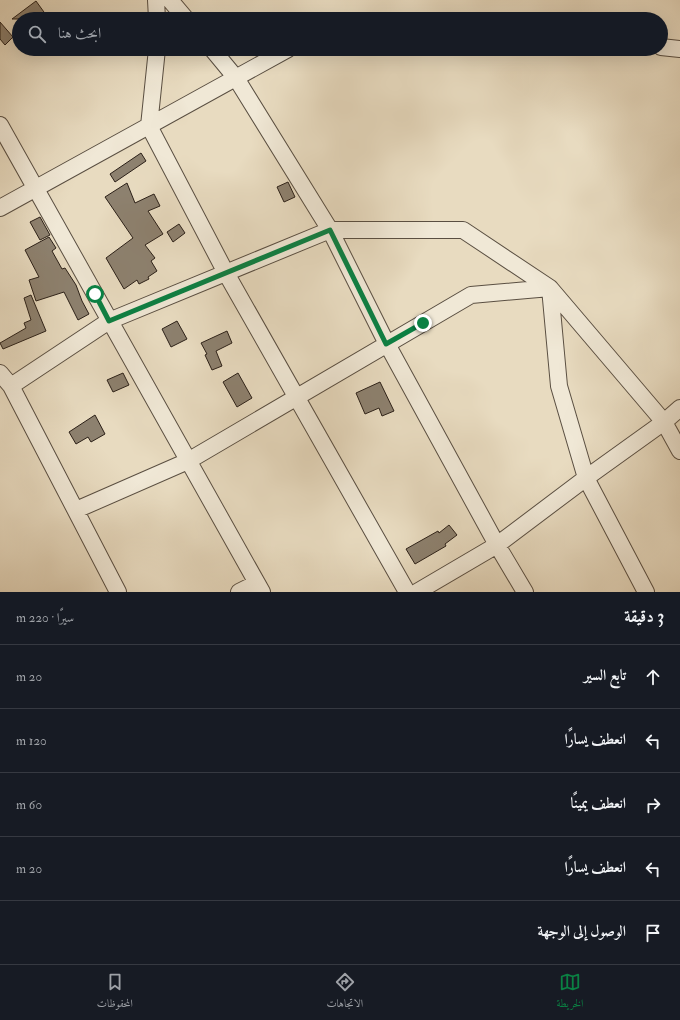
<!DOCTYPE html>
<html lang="ar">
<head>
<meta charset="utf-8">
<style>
	body { margin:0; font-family:"IM FELL Double Pica",Amiri,serif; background:#242831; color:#f1f3f6; direction:rtl }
	.stop { position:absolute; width:12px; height:12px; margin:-9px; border:3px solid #0b8043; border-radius:50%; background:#fff }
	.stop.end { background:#0b8043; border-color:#fff; box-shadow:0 1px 4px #0008 }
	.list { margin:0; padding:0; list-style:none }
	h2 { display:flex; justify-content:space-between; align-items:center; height:52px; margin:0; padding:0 16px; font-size:17px }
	h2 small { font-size:13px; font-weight:400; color:#9ea1a6 }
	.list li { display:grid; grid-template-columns:26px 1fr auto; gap:12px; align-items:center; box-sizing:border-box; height:64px; padding:0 16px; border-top:1px solid #363941 }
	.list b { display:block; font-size:15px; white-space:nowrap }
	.list em { font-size:13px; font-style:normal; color:#9ea1a6 }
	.icon { flex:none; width:22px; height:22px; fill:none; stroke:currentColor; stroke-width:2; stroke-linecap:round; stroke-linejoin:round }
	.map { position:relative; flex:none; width:680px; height:592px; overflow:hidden; direction:ltr }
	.search { position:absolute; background:#171b24; box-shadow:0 4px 16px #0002; left:12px; right:12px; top:12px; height:44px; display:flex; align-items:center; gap:10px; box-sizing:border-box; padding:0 14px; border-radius:22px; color:#9ea1a6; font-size:15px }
	.sheet { height:372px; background:#171b24 }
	nav { display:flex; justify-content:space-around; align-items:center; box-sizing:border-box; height:56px; border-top:1px solid #363941; background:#171b24; font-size:11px; color:#9ea1a6 }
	nav a { display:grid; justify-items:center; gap:2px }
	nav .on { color:#0b8043 }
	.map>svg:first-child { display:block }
	.building { fill:#8d816f; stroke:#2b2018 }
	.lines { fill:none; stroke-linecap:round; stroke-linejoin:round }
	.minor-casing { stroke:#5a4f42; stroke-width:18 }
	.minor { stroke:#f0e8d6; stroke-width:16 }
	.route { stroke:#0b8043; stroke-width:5 }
</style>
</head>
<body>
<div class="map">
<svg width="680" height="592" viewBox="0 0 680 592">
	<rect width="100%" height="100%" fill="#e8dbc0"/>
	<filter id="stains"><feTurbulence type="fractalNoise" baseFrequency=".005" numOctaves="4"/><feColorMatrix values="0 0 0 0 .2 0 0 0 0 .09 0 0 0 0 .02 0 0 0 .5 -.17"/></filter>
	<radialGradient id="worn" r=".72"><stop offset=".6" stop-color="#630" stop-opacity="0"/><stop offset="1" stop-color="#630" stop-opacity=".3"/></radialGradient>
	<path class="building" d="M36,1L49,19H12Z
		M0,22L13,37L5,45L0,39Z
		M141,153L146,161L115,182L110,174Z
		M288,182L295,197L284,202L277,187Z
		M127,183L135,203L154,194L160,206L148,211L163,234L145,245L155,258L151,261L157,271L148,277L149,279L139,284L137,280L124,289L106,258L133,238L105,197Z
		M40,217L50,235L40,240L30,222Z
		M179,224L185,233L173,242L167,232Z
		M49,237L56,248L52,251L62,269L65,268L76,285L82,301L89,314L78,320L64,292L36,301L29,280L39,277L25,250Z
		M31,295L46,331L3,349L0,343L26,328L24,323L31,320L24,298Z
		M177,321L187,339L171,347L162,329Z
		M227,331L232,343L216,351L222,366L212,370L205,355L207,354L201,343Z
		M123,373L129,385L113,392L107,380Z
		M238,373L252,398L237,407L223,382Z
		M380,382L394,411L382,416L379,408L365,414L356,393Z
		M95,415L105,434L91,442L88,437L76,444L69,432Z
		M449,525L457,535L445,544L446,546L415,564L406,549L438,531L439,533Z"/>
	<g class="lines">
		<g class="minor-casing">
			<path id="minor" d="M156,0L157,19
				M170,0L186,19
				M661,47L680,49
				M157,49L149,126L226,273L407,592
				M212,49L236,78L330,230L387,344L497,545L525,592
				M0,125L262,592
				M0,208L288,49
				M0,373L11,386L118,592
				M11,386L109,321L330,230H463L550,288L559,386L586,478L646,592
				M76,510L188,461L471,295L550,288L664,422L680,451
				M239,592L257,583
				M417,592L497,545L586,478L664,422L680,408"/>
		</g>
		<use href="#minor" class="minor"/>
	</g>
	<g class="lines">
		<path class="route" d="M95,294L109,321L330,230L386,344L423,323"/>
	</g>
	<rect width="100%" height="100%" filter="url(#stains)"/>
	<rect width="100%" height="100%" fill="url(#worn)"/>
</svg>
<div class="stop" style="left:95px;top:294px"></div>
<div class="stop end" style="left:423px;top:323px"></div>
<div class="search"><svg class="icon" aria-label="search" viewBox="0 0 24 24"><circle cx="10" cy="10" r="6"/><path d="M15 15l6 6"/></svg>ابحث هنا</div>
</div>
<section class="sheet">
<h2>3 دقيقة<small>سيرًا · 220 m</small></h2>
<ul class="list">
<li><svg class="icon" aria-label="ahead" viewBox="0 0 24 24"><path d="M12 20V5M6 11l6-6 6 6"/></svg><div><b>تابع السير</b></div><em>20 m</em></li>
<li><svg class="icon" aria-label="left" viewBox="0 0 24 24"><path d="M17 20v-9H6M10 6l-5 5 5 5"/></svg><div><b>انعطف يسارًا</b></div><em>120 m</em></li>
<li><svg class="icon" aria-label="right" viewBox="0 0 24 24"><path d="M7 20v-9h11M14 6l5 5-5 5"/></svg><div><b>انعطف يمينًا</b></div><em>60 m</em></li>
<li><svg class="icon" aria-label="left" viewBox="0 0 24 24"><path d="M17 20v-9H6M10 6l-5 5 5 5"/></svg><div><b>انعطف يسارًا</b></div><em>20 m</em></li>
<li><svg class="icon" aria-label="arrive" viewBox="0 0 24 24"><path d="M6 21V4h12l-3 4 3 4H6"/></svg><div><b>الوصول إلى الوجهة</b></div></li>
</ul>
</section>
<nav>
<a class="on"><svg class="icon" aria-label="map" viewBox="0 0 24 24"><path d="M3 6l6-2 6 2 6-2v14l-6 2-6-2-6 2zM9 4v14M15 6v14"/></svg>الخريطة</a>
<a><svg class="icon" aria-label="directions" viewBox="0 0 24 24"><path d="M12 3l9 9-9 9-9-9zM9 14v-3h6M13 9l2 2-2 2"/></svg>الاتجاهات</a>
<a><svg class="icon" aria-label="saved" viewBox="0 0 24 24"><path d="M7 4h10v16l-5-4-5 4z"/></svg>المحفوظات</a>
</nav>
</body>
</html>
